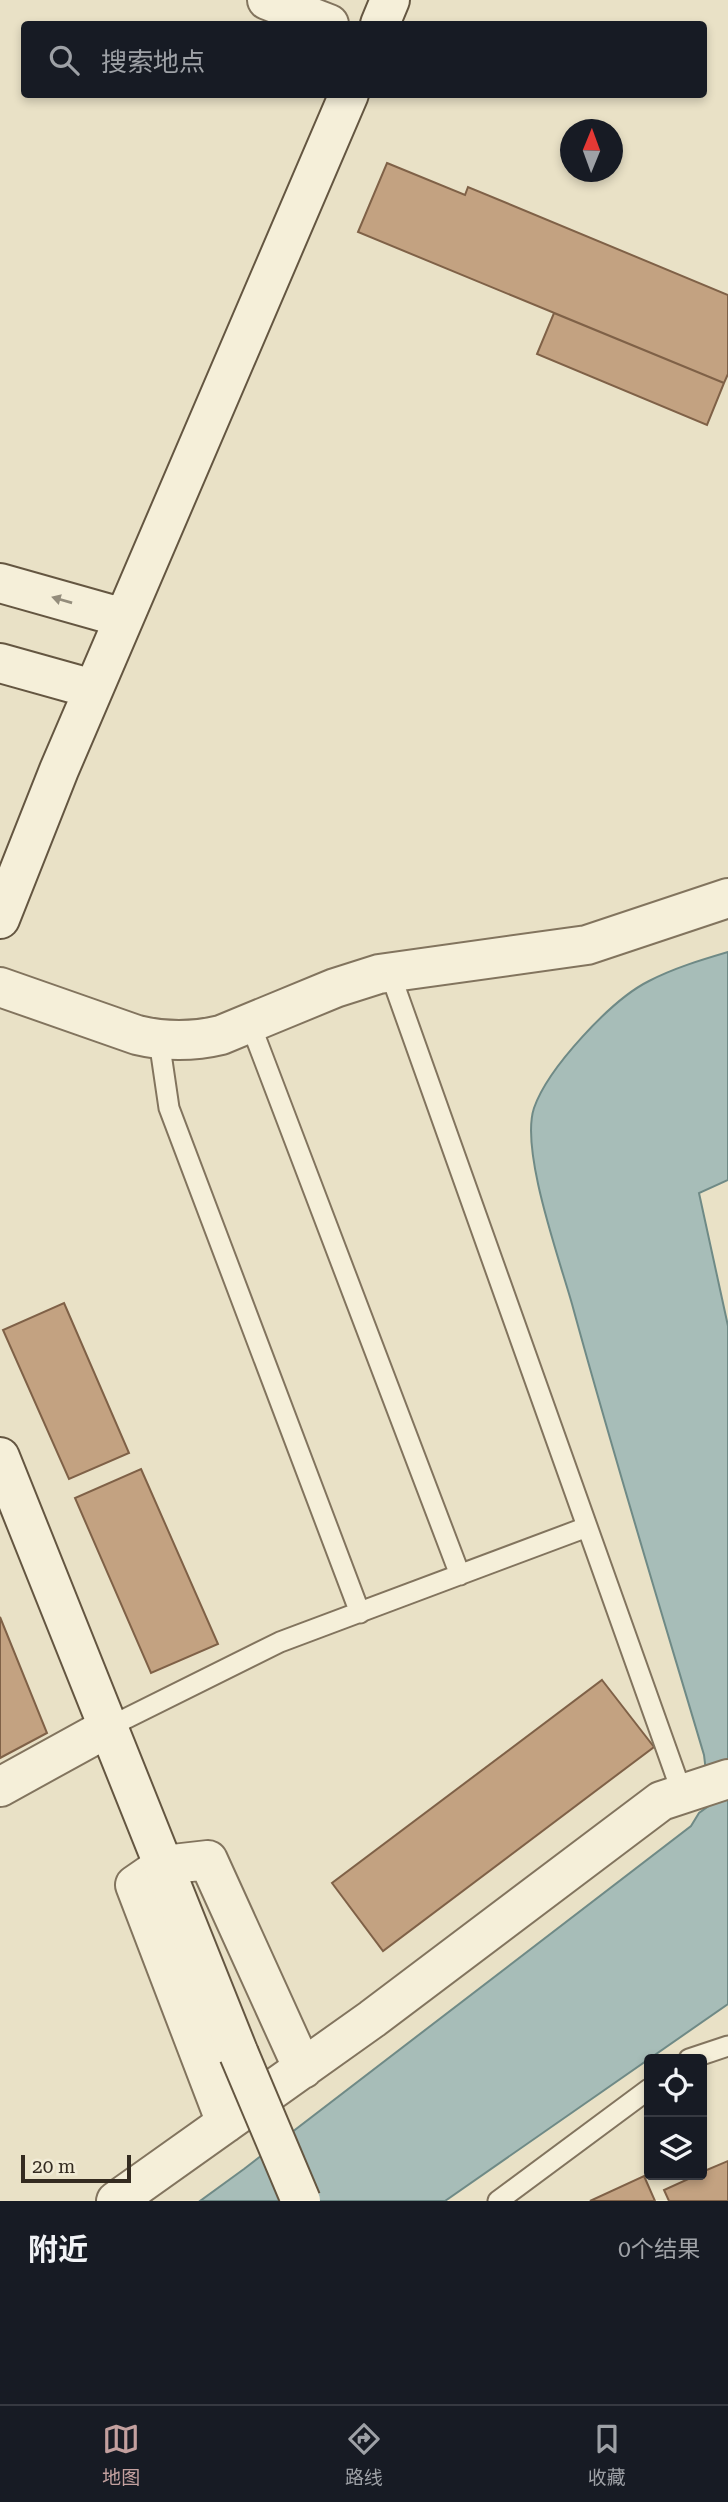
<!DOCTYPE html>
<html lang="zh">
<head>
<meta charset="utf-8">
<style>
	body { margin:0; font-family:"Roboto Serif","Noto Sans SC",serif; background:#242831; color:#f1f3f6 }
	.controls { position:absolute; right:21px; bottom:21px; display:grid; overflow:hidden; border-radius:7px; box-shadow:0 4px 10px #0003 }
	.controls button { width:63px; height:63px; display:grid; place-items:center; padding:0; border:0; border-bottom:2px solid #363941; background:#171b24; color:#f1f3f6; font:35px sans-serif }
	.compass { position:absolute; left:560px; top:119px; width:63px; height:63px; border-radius:50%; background:#171b24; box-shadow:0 4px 10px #0003; rotate:1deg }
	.scale { position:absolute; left:21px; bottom:18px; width:110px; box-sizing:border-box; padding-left:7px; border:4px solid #342b20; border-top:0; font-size:19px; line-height:24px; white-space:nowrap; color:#342b20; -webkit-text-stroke:5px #f1ebd5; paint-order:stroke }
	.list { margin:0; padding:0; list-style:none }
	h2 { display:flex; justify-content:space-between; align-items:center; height:91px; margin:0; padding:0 28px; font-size:30px }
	h2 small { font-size:23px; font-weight:400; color:#9ea1a6 }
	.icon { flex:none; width:38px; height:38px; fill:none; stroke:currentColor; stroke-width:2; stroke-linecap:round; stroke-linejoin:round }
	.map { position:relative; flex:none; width:728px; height:2201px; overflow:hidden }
	.search { position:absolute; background:#171b24; box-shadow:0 4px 10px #0003; left:21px; right:21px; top:21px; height:77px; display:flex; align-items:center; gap:18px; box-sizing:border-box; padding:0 24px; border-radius:7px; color:#9ea1a6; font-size:26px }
	.sheet { height:203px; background:#171b24 }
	nav { display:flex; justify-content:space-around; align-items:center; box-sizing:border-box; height:98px; border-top:2px solid #363941; background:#171b24; font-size:19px; color:#9ea1a6 }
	nav a { display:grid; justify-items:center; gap:4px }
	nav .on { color:#c3a09f }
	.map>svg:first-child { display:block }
	.water { fill:#a7bdb8; stroke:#6f8a86; stroke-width:2 }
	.building { fill:#c3a281; stroke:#7f6147; stroke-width:2 }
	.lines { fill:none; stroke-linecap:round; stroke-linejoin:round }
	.lane-casing { stroke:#82745e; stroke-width:23 }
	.street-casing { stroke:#82745e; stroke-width:42 }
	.secondary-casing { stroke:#645641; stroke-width:42 }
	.lane { stroke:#f5efd9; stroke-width:19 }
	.street { stroke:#f5efd9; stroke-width:38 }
	.secondary { stroke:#f5efd9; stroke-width:38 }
	.secondary-bridge-casing { stroke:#645641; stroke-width:42; stroke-linecap:butt }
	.secondary-bridge { stroke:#f5efd9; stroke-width:38 }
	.oneway { fill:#948d7c }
</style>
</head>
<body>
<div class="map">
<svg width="728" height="2201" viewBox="0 0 728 2201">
	<rect width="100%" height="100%" fill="#e9e1c6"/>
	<path class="water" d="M728,952V1180L699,1193L728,1326V2004L445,2201H200L244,2169L691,1826L699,1813L710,1805L704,1755C659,1604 613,1454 572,1304C559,1258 520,1150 534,1108C548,1068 611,1000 649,981C674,968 701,960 728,952Z"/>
	<path class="building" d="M387,163L465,195L468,187L728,295V374L724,383L358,232Z
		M554,313L724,383L707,425L537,354Z
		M64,1303L129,1453L69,1479L3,1330Z
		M141,1469L218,1644L151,1673L75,1498Z
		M0,1617L47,1733L0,1758Z
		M602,1680L654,1747L383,1951L332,1883Z
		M728,2161V2201H669L664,2190L697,2175H702V2172Z
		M644,2176L655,2201H590Z"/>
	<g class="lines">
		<g class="lane-casing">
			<path id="lane" d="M390,973L682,1793
				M250,1023L460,1575
				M159,1040L169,1108L360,1613
				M109,1727L280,1642L587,1527
				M689,2059L728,2046
				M498,2201L649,2089"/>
		</g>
		<g class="street-casing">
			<path id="street" d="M267,0L329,24
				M0,987L137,1035C166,1042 192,1042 221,1035L335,988L379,974L587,945L728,898
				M0,1787L109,1727
				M226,2123L135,1885L164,1865L208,1860L303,2069
				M116,2201L372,2019L661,1801L728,1779"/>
		</g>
		<g class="secondary-casing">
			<path id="secondary" d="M380,24L390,0
				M0,583L124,618
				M0,663L93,689
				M0,919L59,770L349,94
				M0,1457L239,2054"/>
		</g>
		<use href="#lane" class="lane"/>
		<use href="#street" class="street"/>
		<use href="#secondary" class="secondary"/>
		<g class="secondary-bridge-casing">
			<path id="secondary-bridge" d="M239,2054L301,2201"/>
		</g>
		<use href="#secondary-bridge" class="secondary-bridge"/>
	</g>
	<defs><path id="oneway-solid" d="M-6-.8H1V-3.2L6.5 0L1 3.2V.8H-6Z" transform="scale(1.75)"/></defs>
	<use class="oneway" href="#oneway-solid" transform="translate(62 600) rotate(-164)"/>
</svg>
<div class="controls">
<button><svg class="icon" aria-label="locate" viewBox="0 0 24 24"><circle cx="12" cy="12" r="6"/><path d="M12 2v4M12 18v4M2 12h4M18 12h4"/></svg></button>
<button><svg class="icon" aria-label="layers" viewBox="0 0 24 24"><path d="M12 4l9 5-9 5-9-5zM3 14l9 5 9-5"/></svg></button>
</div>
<svg class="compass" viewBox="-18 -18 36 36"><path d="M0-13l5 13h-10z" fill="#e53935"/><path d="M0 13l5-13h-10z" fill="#9ea1a6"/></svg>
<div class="scale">20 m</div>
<div class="search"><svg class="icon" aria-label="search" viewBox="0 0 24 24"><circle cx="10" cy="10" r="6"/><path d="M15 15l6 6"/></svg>搜索地点</div>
</div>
<section class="sheet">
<h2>附近<small>0个结果</small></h2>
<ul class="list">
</ul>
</section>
<nav>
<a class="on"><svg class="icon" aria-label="map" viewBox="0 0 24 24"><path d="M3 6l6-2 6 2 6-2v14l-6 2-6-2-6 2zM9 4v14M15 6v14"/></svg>地图</a>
<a><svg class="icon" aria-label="directions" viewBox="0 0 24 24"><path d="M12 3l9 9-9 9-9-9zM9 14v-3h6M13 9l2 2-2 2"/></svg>路线</a>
<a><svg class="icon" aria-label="saved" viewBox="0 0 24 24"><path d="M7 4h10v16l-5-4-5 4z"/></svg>收藏</a>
</nav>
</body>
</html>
